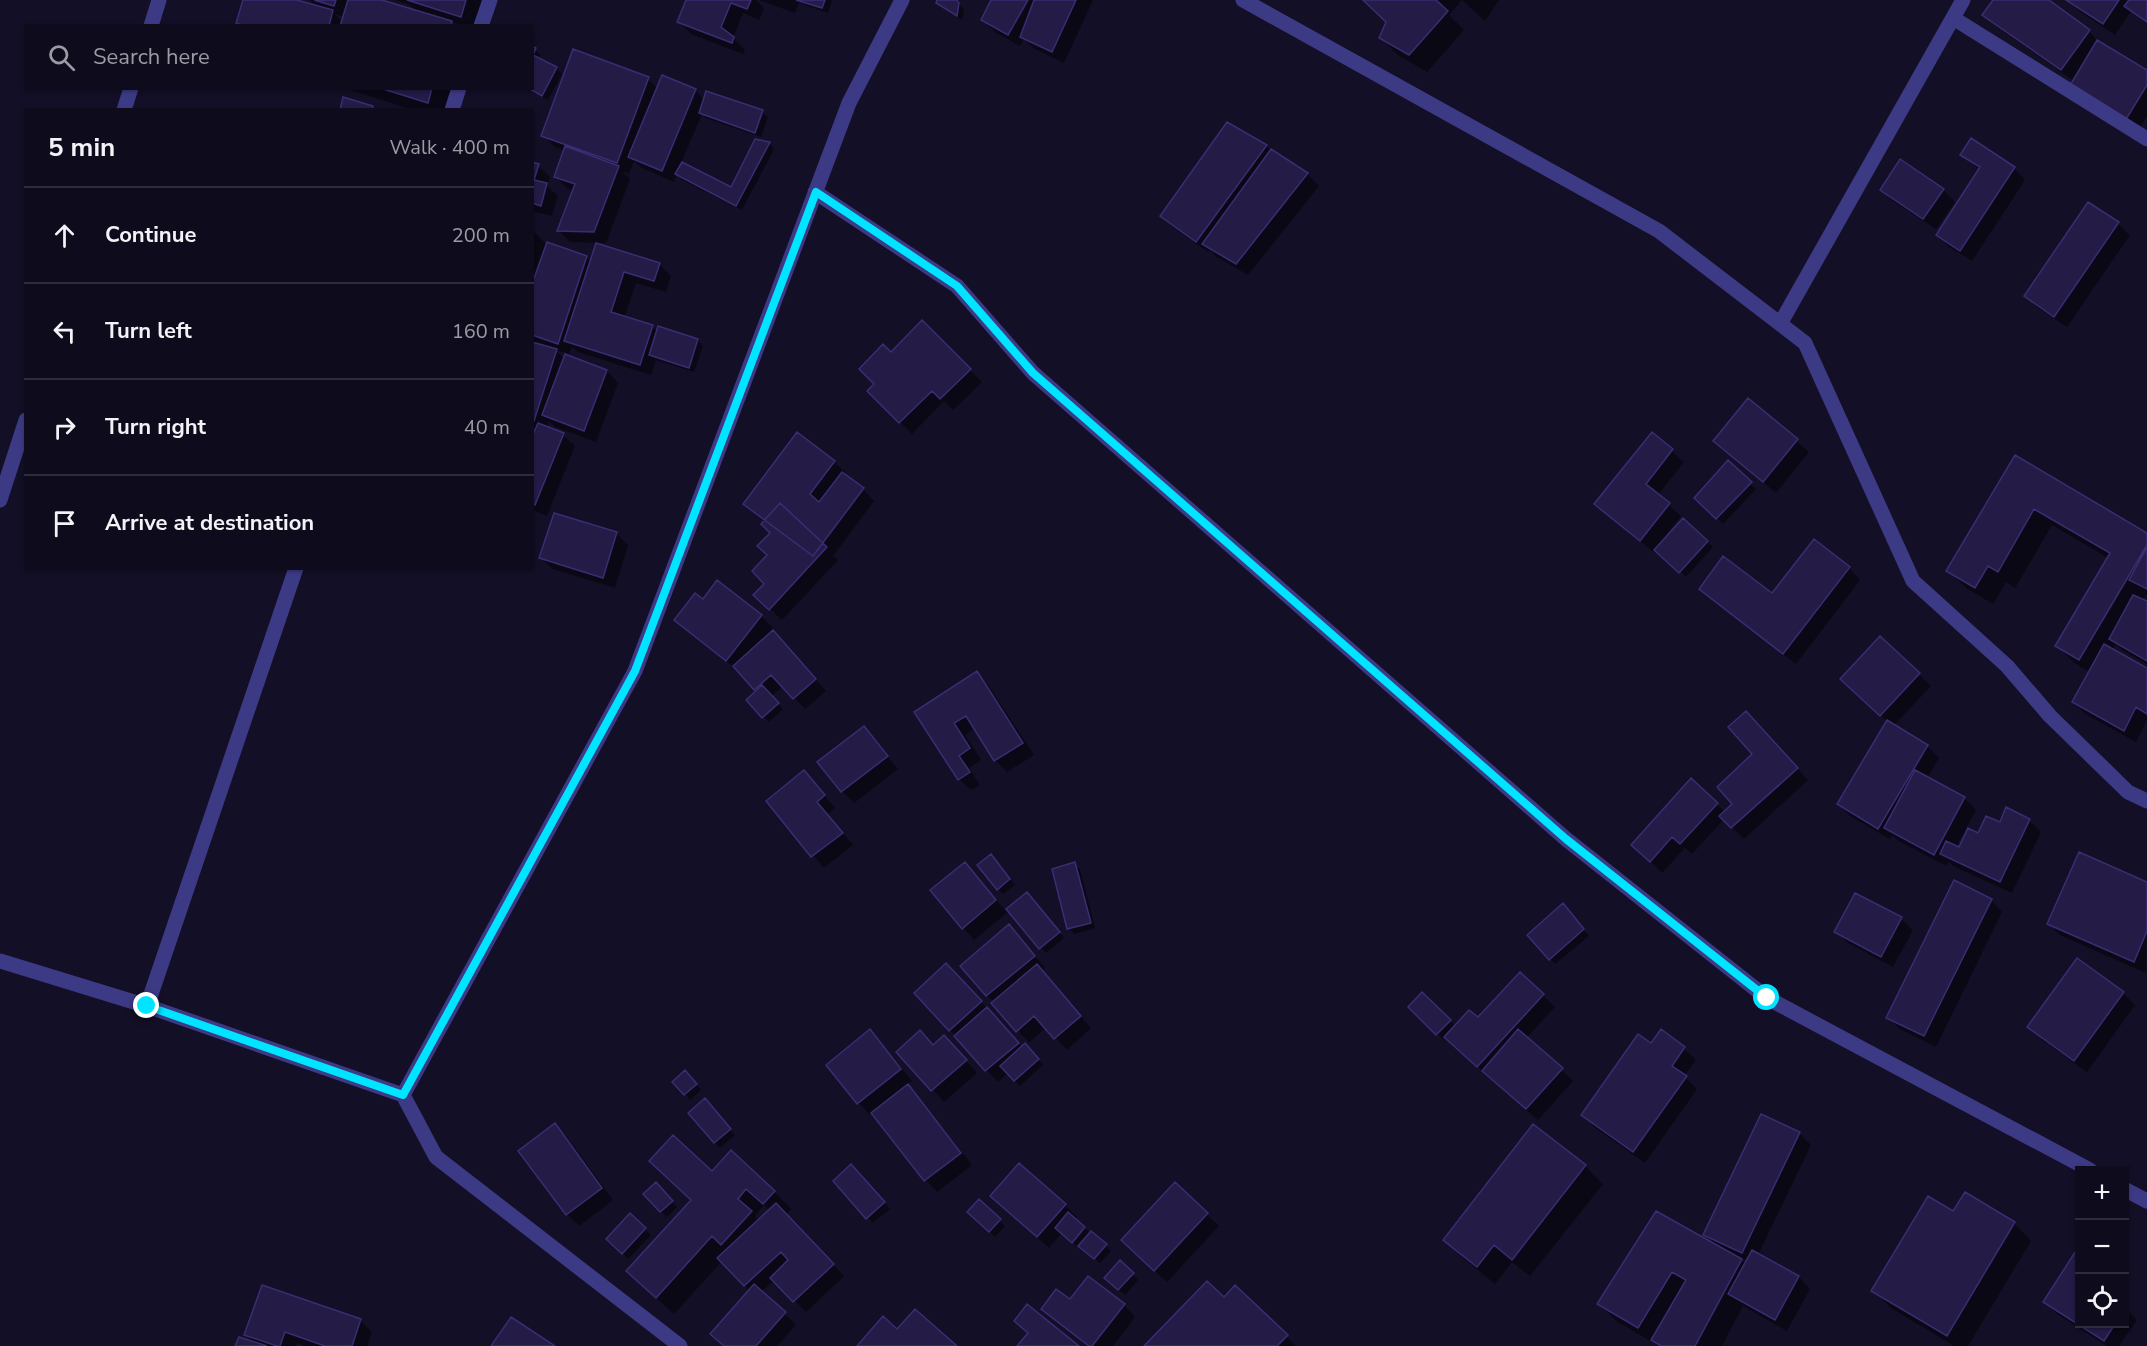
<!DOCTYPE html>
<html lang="en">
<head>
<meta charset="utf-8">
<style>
	body { margin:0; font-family:"Nunito Sans",sans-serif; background:#171425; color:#f1f3f6 }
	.controls { position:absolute; right:18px; bottom:18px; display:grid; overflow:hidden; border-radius:0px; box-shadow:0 2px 4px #0004 }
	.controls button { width:54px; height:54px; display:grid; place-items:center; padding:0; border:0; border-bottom:2px solid #2e2b3b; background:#0e0b1c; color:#f1f3f6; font:30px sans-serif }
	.stop { position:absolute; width:18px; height:18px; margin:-14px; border:4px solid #00e5ff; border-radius:50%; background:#fff }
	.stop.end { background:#00e5ff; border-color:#fff; box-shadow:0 2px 6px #0008 }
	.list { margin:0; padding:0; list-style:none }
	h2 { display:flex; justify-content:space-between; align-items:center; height:78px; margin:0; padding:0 24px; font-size:26px }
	h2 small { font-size:20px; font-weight:400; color:#9b9ba3 }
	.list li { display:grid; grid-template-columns:39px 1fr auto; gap:18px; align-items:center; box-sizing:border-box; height:96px; padding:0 24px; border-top:2px solid #2e2b3b }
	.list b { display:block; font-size:22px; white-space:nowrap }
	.list em { font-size:20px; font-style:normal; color:#9b9ba3 }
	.icon { flex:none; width:33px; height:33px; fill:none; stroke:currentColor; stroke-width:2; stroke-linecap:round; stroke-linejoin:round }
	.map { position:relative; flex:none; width:2147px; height:1346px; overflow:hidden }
	.search { position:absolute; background:#0e0b1c; box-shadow:0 2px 4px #0004; left:24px; top:24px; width:510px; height:66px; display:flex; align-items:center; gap:15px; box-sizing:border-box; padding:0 21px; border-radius:0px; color:#9b9ba3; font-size:22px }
	.panel { position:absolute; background:#0e0b1c; box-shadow:0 2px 4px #0004; left:24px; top:108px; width:510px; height:462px; border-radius:0px }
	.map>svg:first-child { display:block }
	.shadow { fill:#0007; fill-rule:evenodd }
	.building { fill:#241b47; stroke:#3b2d73; stroke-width:1.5 }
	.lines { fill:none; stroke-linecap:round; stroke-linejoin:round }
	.minor { stroke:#3d3a85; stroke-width:15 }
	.route { stroke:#00e5ff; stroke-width:8 }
</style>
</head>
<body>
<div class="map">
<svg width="2147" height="1346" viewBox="0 0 2147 1346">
	<rect width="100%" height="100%" fill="#130f26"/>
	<path class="shadow" d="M244,0H291L317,7L310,0H376L417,12L410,5L395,0H482L473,26H464L450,21L455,26H240L237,22ZM335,14L344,17L343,22Z
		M687,0H756L764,8L759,20L743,13L733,38L745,50L743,54L691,34L679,22Z
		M759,0H832L828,13L799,3L795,13Z
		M939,0H959L958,2L964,10L962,20L943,8L938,3Z
		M993,0H1093L1064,63L1033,48L1024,39L1020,46L995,32L983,20Z
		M1365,0H1499L1485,21L1462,0L1449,15L1464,30L1427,72L1398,55L1381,38L1388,22Z
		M1995,0H2046L2089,31L2100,44L2147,71V116L2137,132L2074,81L1996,26L1984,15Z
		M2068,0H2147V24L2131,11L2115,35L2079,11Z
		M532,48L541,55L538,59L556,68L562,74L548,100L525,88H532Z
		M648,79L658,89L695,90L705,100L762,112L768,117L761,137L706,118L702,114L681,163L731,189L769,143L774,149L742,210L682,180L677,174L674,182L642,168L634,161L629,174L622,171L630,179L606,243L570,242L559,231L574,191L567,188L556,177L565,151L555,147L543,135Z
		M344,88H454L448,110H413Z
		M1266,146L1272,152L1307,174L1319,186L1248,275L1215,256L1210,250L1208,252L1174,228L1162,216Z
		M1962,154L2014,168L2025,180L1972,261L1949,247L1938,235L1980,170Z
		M532,164L538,166L550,177L547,186L558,196L552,216L532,211Z
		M1881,190H1943L1955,202L1936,229L1893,201Z
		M2118,224L2130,235L2067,327L2037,307L2026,296Z
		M532,230L545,243L586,257L591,262L597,245L660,265L671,276L666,292L636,283L624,318L652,326L658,332L659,328L698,341L703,346L694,372L656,360L651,375L578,352L572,347L568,357L607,371L618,383L596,442L555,427L549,421L547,428L563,435L575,446L547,516L532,510V441L537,429L532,428ZM555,350L567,353L565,359Z
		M922,322L982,382L953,410L944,401L912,434L869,391L876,384L891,354Z
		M1748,400L1809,452L1776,493L1715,441Z
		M1652,434L1684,462L1658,495L1681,516L1666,535L1668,537L1683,520L1713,547L1686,577L1655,549L1653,552L1596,504Z
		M2015,457L2147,535V594L2142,600L2147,603V664L2122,650L2116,644L2113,650L2147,670V720L2136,742L2085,714L2073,702L2090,672L2074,663L2057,645L2108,558L2052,525L2015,588L2006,582L1993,604L1966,588L1948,570Z
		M834,462L846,473L844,476L863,489L874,501L833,556L838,560L782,620L756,595L766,584L772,533L765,522L745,504Z
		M1728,463L1756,489L1723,524L1696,497Z
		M616,533L628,545L615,588L553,569L541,558Z
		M1849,568L1860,580L1796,664L1712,600L1701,588L1772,595Z
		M703,601L761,616L773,628L766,636L784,644L826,691L805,709L783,686L771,697L783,709L769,722L748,700L758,691L739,671L688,632L676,620Z
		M1880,638L1931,686L1893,726L1927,746L1939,758L1927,778L1965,799L1976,810L1956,847L1960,849L1979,835L2001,824L2029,820L2041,832L2012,893L1953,866L1949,861L1946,866L1897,840L1892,835L1890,839L1850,816L1839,804L1888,722L1854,690Z
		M977,673L988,685L1034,755L1007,772L995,760L975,728L965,735L981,760L969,768L980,785L971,790L959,779L917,712Z
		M1757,725L1808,780L1744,839L1724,819L1692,854L1685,848L1662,873L1645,856L1716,804L1725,812L1734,804L1755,754Z
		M864,728L898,769L854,803L842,791Z
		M804,772L835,808L828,814L853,845L824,868L768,802Z
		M996,862L1015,885L1003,894L998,889Z
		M965,864L1006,911L1027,894L1064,938L1046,953L1009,911L974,940L932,891Z
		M1074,864L1080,869L1095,928L1074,934L1069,928Z
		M2147,883L2146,973L2060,935L2049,924Z
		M1991,900L2002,912L1936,1047L1900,1029L1888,1018Z
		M1568,911L1589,936L1555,964L1550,958Z
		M1901,919L1913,930L1893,967L1848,943L1836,931Z
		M1009,926L1045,968L1042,971L1091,1028L1067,1050L1046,1027L1029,1043L987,995Z
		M2077,960L2123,993L2135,1005L2087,1072L2041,1039L2029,1027Z
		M1520,974L1555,1007L1526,1038L1573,1081L1538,1120L1490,1078L1446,1036L1443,1039L1410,1007L1422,994L1455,1026L1478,1020Z
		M958,977L1023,1048L1031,1051L1043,1065L1020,1086L1008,1073L998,1082L950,1030Z
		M870,1031L912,1081L907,1085L919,1098L972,1165L937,1192L926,1180L873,1112L870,1115L859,1103L828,1065Z
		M1661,1032L1684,1049L1696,1060L1684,1076L1697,1089L1645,1163L1594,1127L1583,1115L1651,1045Z
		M934,1046L956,1049L977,1073L944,1102L898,1052Z
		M690,1077L701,1090L690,1100L685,1094Z
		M710,1105L735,1135L720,1148L715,1142Z
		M555,1125L567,1137L613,1200L579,1226L567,1214Z
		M1533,1126L1585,1166L1603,1184L1530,1276L1512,1262L1495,1284L1462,1257L1445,1240Z
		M1799,1133L1811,1145L1758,1255L1799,1277L1810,1289L1787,1331L1743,1306L1722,1346H1659L1616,1321L1599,1304L1715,1244L1705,1234ZM1738,1257L1748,1261L1746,1264Z
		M651,1161L713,1173L774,1192L791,1209L786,1215L844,1276L806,1312L775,1280L761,1292L796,1325L777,1346H725L750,1291L722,1261L674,1314L645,1288L692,1200ZM764,1205L770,1211L759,1221L755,1216Z
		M1019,1165L1065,1205L1077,1217L1074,1219L1111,1251L1100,1263L1080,1245L1078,1247L1062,1233L1049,1248L992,1196Z
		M857,1172L890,1209L873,1223L835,1181Z
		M656,1184L677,1207L667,1217L645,1194Z
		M1175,1185L1219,1226L1167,1282L1135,1252Z
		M979,1201L1005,1226L995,1237L969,1212Z
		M630,1215L651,1235L628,1259L608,1239Z
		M2014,1223L2031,1241L1968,1346H1954L1891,1308L1873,1290Z
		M2080,1248V1324H2124V1307L2137,1320L2119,1346H2107L2057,1314L2045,1302Z
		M1120,1262L1138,1280L1125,1295L1111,1283Z
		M1236,1287L1296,1346H1146L1224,1299Z
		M1070,1301L1124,1305L1135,1317L1113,1346H1088L1043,1309Z
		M360,1320L372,1332L367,1346H306L297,1343L296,1346H237L255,1344L246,1335Z"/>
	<path class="building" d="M243,0H297L333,10L329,26H245L236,23Z
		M314,0H336L334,6Z
		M348,0H382L452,21L451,26H340Z
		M407,0H466L461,17Z
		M686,0H751L747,9L731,3L721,27L734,37L732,43L677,22Z
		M796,0H825L822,8Z
		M937,0H957L959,3L957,16L936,3Z
		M991,0H1028L1008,35L981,20Z
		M1034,0H1076L1052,52L1020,37Z
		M1363,0H1436L1448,11L1409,55L1379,38L1386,22Z
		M1993,0H2049L2090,30L2061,70L1982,15Z
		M2066,0H2119L2103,24Z
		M2129,0H2147V22L2124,6Z
		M2097,40L2147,70V85L2125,121L2069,87Z
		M532,46L536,48L533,55L557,67L542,96L528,88H532Z
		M573,49L649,77L617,163L541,136Z
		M662,75L696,89L662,171L628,157Z
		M380,88H432L428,103Z
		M706,91L763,110L755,133L699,113Z
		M343,97L373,106L372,110H340Z
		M1227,122L1267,145L1196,242L1160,216Z
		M1971,138L2015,167L1960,251L1936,235L1980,167L1960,155Z
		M755,139L770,142L736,206L675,174L682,162L731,187Z
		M565,146L619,166L594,232L557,231L575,184L554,177Z
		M1271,149L1308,173L1236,264L1202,244Z
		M1900,159L1944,189L1923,219L1880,190Z
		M532,162L539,164L534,180L547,183L541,206L532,203Z
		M2088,202L2119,222L2054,317L2024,296Z
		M547,242L587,256L558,344L532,335V284Z
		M596,243L660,263L654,281L624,272L611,312L653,325L640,365L564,341Z
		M922,320L971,369L940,399L932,391L899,423L867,391L874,384L859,369L883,344L891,352Z
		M658,326L698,339L689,368L649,355Z
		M532,342L557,349L534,421L532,420Z
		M565,354L607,370L584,431L542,415Z
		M1748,398L1798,439L1763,482L1713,441Z
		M538,423L564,433L535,505L532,504V437Z
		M797,432L835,461L810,494L819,502L842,472L864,488L813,556L743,504Z
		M1652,432L1673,449L1646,484L1670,503L1640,541L1594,504Z
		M2015,455L2147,533V545L2079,660L2055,646L2110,553L2034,509L1998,572L1988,566L1975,588L1946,571Z
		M1728,460L1752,482L1716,519L1694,498Z
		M780,503L827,547L769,610L753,595L764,584L752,571L767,555L757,546L770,533L761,524Z
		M554,513L617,532L603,578L539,558Z
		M1683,518L1708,541L1679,573L1654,550Z
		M1814,539L1850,567L1783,654L1699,589L1723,556L1772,593Z
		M2147,547V589L2129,580Z
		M717,580L762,615L726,661L674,620L695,593L703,599Z
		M2133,595L2147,601V661L2109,639Z
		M773,630L816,679L793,699L771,675L754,690L733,666Z
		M1880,636L1920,673L1880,716L1840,679Z
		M2104,644L2147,668V714L2136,707L2124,731L2072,702Z
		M977,671L1023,743L994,761L966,716L954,723L970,748L959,756L970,772L958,780L914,712Z
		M762,685L779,703L762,718L746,700Z
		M1746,711L1798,768L1731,828L1719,816L1732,804L1717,787L1752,754L1728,727Z
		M1887,720L1928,745L1878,829L1837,804Z
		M864,726L888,756L841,792L817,762Z
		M804,770L825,795L817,802L843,833L811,857L766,801Z
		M1915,770L1965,797L1934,855L1884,828Z
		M1691,778L1718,803L1680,844L1672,837L1650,862L1631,845Z
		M2006,807L2030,819L2000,882L1940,854L1946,841L1959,847L1968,828L1978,833L1986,816L2000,822Z
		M2079,852L2147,882V931L2134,962L2047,924Z
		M991,854L1010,879L997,890L977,865Z
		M965,862L996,900L962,929L930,890Z
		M1075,862L1091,923L1067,929L1052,869Z
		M1954,880L1992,899L1924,1036L1886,1018Z
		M1027,892L1060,932L1039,949L1006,909Z
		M1855,893L1902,917L1881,957L1834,932Z
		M1563,903L1584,929L1549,960L1527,935Z
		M1009,924L1035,956L986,996L960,966Z
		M2077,958L2124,992L2074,1061L2027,1027Z
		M946,963L982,1001L949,1031L914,993Z
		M1037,964L1081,1016L1054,1039L1034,1016L1016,1032L991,1003Z
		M1520,972L1544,994L1477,1067L1444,1037L1469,1010L1478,1017Z
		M1422,992L1451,1020L1436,1035L1408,1007Z
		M987,1007L1019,1043L985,1071L954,1036Z
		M870,1029L901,1069L857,1104L826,1065Z
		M1518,1029L1563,1068L1526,1109L1482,1071Z
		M1661,1029L1685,1047L1672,1066L1687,1076L1633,1152L1581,1115L1638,1034L1651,1043Z
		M920,1030L933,1045L944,1035L967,1060L931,1091L896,1052Z
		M1025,1043L1039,1059L1014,1081L1000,1066Z
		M685,1070L697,1084L684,1095L672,1082Z
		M908,1084L961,1153L924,1181L871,1113Z
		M705,1098L731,1129L714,1143L688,1113Z
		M1761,1114L1800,1132L1742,1253L1703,1235Z
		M555,1123L602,1188L566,1215L518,1151Z
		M1533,1124L1586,1165L1512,1260L1494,1245L1477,1267L1443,1240Z
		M673,1135L712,1171L731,1150L775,1191L763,1204L746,1189L738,1199L752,1211L721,1245L712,1236L656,1298L626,1271L691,1200L649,1161Z
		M1019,1163L1066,1204L1037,1237L990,1196Z
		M851,1164L885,1202L866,1219L833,1181Z
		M656,1182L673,1201L660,1212L643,1194Z
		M1175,1182L1208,1213L1154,1271L1121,1240Z
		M1965,1192L2015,1222L1947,1336L1871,1291L1928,1196L1953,1211Z
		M979,1199L1001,1219L989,1232L967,1212Z
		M776,1203L834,1264L793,1302L770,1278L788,1260L781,1252L744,1286L717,1258Z
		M1656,1211L1742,1259L1695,1346H1661L1651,1340L1686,1280L1672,1272L1638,1328L1597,1304Z
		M1068,1212L1085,1227L1072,1243L1055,1228Z
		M630,1213L646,1228L622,1254L606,1239Z
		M1091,1231L1107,1244L1094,1259L1078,1246Z
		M2079,1246L2080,1324H2115L2104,1341L2043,1302Z
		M1752,1250L1799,1276L1775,1320L1728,1294Z
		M1120,1260L1134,1273L1118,1290L1104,1278Z
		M1088,1276L1125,1304L1092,1346H1089L1041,1309L1056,1289L1070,1299Z
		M1207,1281L1224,1297L1235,1285L1288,1335L1277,1346H1144Z
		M754,1284L786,1312L756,1346H724L710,1334Z
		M262,1285L361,1319L352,1346H325L285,1332L280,1346H277L244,1335Z
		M1027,1304L1079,1346H1017L1028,1333L1014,1321Z
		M915,1309L957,1346H857L883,1316L897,1329Z
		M511,1317L555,1346H491Z
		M239,1337L267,1346H235Z"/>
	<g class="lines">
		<path class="minor" d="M1243,0L1659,231L1805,343L1913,581L2007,666L2050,716L2128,792L2147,801
			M1953,18L2147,139
			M151,26L159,0
			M481,26L490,0
			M124,110L131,88
			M452,110L459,88
			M815,192L957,286L1033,373L1566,839L1767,998L2090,1170
			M1780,324L1963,0
			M0,500L26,420
			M0,961L147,1006L403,1095L436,1157L680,1346
			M147,1006L296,568
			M403,1095L635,671L849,103L902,0
			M2124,1189L2147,1201"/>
	</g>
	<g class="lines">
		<path class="route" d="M147,1006L403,1095L635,671L816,192L957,286L1033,373L1566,839L1767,998"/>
	</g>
</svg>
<div class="controls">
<button>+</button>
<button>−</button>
<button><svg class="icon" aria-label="locate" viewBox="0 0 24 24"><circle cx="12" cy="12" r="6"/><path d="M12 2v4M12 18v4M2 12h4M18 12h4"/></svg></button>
</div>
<div class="stop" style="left:1767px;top:998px"></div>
<div class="stop end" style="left:147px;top:1006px"></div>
<div class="search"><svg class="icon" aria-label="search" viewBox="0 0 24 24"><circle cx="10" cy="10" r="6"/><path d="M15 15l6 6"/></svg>Search here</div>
<section class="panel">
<h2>5 min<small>Walk · 400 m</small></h2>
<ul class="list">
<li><svg class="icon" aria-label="ahead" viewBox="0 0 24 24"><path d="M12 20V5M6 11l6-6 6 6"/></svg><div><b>Continue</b></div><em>200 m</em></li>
<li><svg class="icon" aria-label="left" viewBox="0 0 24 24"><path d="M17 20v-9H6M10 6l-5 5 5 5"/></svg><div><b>Turn left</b></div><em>160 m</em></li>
<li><svg class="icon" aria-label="right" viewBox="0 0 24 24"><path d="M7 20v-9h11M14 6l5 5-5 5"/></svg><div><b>Turn right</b></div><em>40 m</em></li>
<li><svg class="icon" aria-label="arrive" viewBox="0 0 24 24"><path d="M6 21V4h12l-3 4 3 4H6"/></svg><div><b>Arrive at destination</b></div></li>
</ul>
</section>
</div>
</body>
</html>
